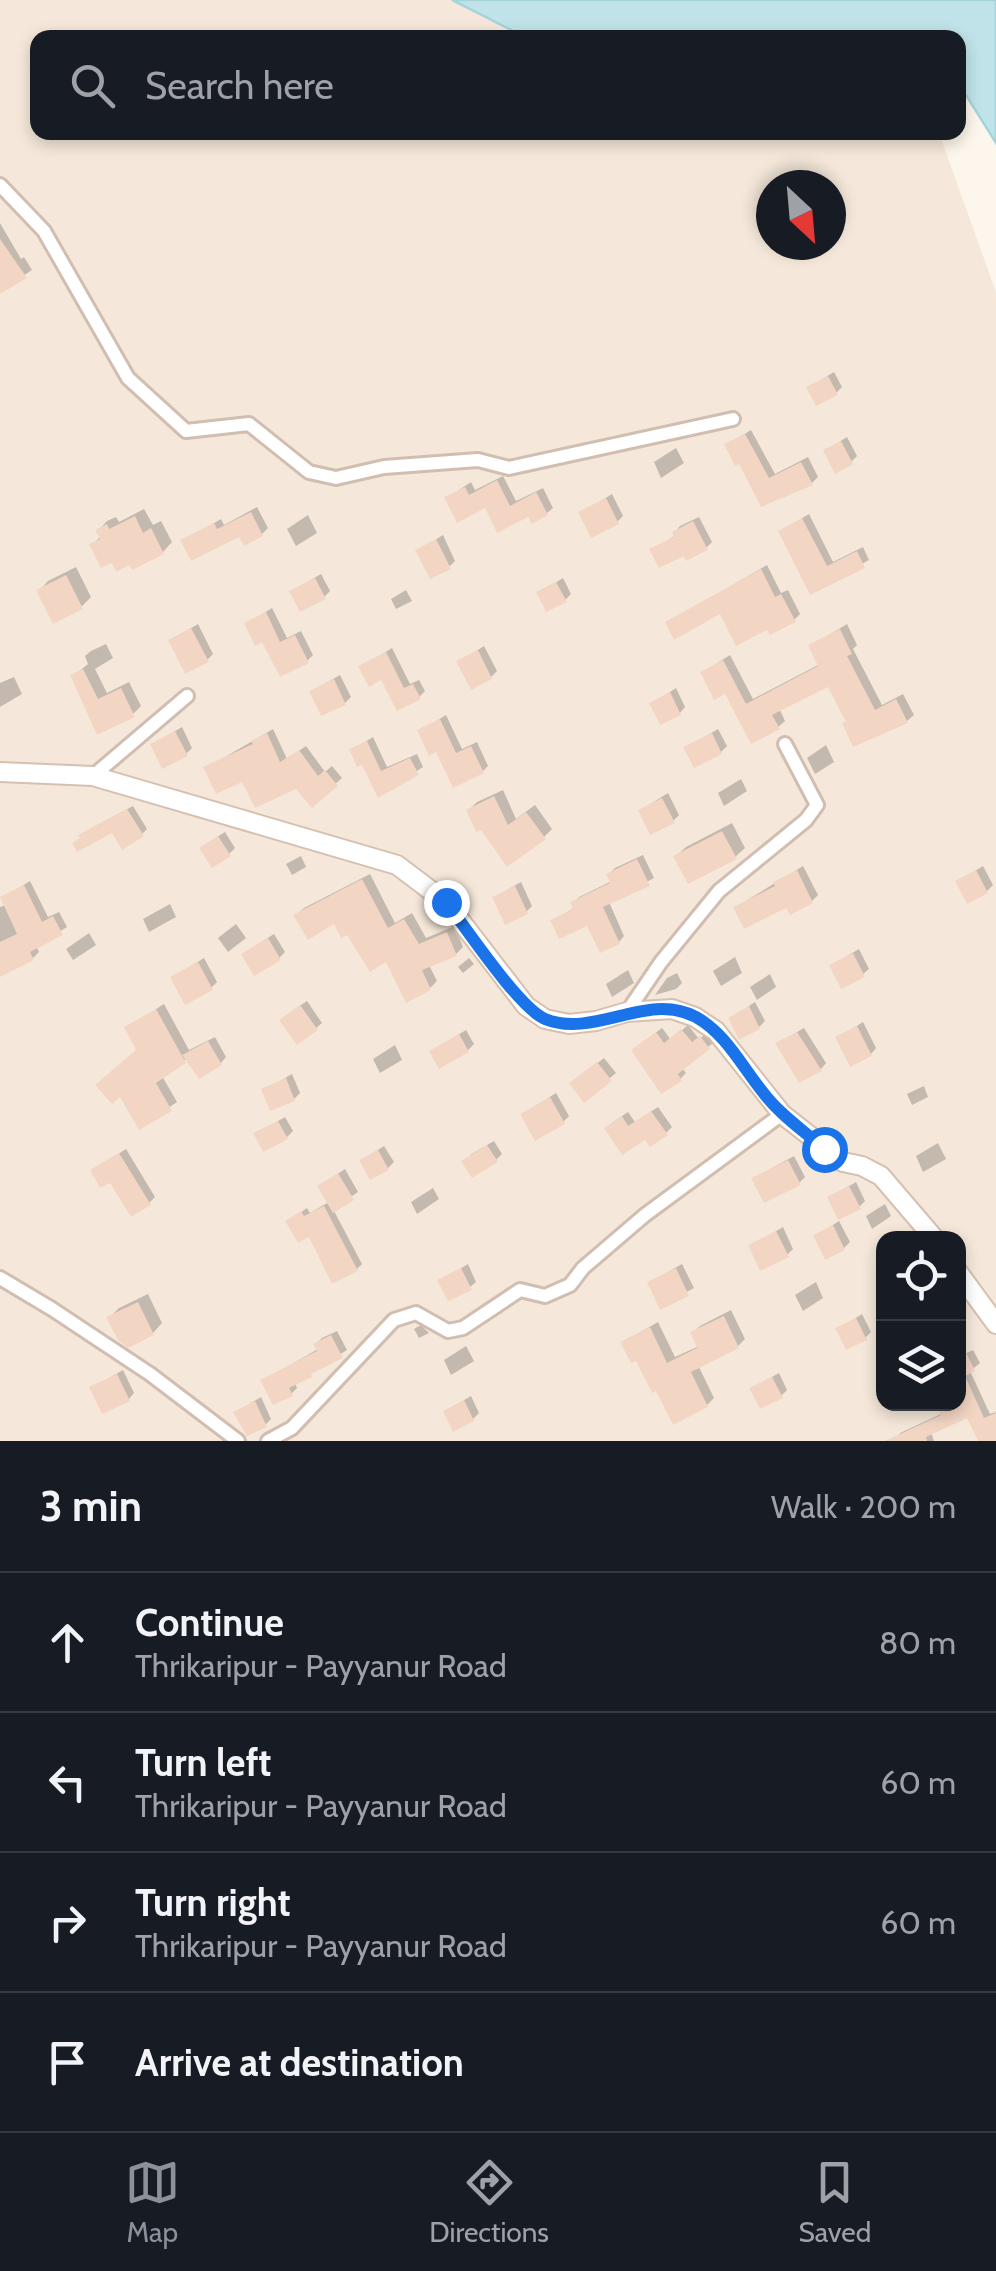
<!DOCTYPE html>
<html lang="en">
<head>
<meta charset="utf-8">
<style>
	body { margin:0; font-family:Cabin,sans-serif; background:#20242c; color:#f1f3f6 }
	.controls { position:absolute; right:30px; bottom:30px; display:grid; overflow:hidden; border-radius:20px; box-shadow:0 5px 15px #0003 }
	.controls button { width:90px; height:90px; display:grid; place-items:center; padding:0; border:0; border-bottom:2px solid #363941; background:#171b24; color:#f1f3f6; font:50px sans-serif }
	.compass { position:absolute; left:756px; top:170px; width:90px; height:90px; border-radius:50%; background:#171b24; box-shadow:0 5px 15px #0003; rotate:154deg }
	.stop { position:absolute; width:30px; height:30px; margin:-22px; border:8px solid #1a73e8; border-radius:50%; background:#fff }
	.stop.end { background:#1a73e8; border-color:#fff; box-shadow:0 2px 10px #0008 }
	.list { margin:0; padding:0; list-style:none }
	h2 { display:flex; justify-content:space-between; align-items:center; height:130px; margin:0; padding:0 40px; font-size:42px }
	h2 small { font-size:32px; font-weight:400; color:#9ea1a6 }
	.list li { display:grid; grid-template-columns:65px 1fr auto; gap:30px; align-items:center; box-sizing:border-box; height:140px; padding:0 40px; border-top:2px solid #363941 }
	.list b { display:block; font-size:38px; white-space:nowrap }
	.list p { margin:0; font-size:32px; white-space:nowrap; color:#9ea1a6 }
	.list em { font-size:32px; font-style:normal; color:#9ea1a6 }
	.icon { flex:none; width:55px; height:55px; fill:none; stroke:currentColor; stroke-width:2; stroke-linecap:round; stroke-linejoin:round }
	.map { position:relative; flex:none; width:996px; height:1441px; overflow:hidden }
	.search { position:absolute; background:#171b24; box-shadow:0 5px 15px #0003; left:30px; right:30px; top:30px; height:110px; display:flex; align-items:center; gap:25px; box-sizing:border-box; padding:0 35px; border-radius:20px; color:#9ea1a6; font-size:38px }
	.sheet { height:690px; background:#171b24 }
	nav { display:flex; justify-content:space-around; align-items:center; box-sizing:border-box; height:140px; border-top:2px solid #363941; background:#171b24; font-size:28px; color:#9ea1a6 }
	nav a { display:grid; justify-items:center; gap:5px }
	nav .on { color:#8c9099 }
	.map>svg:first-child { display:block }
	.residential { fill:#f5e8da; fill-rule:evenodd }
	.water { fill:#bfe3e8; stroke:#a5d3da; stroke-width:2.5 }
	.shadow { fill:#0003 }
	.building { fill:#f3d5c3 }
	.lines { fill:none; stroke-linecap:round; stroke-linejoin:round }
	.street-casing { stroke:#d1beb0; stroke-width:18 }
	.secondary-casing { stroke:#d6c0b0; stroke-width:22 }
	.street { stroke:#fff; stroke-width:12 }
	.secondary { stroke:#fff; stroke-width:18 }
	.route { stroke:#1a73e8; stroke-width:12 }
</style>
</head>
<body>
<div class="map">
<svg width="996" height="1441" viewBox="0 0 996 1441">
	<rect width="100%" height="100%" fill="#fdf6ec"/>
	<path class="residential" d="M0,0H642L728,37L38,38V132L939,133L996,292V1441H0ZM771,185H831V245H771ZM884,1238H958V1404H884Z"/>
	<path class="water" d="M452,0H996V143L966,95L959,93L958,38L525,37Z"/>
	<path class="shadow" d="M0,223L21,259L24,257L32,270L3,289L0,284Z
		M834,372L842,387L836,393L809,387Z
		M751,430L775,474L808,457L818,477L812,483L762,504L740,460L727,445Z
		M847,437L857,456L851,462L826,450Z
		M676,448L684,463L661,478L654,462Z
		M503,476L516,501L543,488L553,508L547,513L447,498L471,482L475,490Z
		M612,494L623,516L617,522L581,513Z
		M257,507L268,528L262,534L183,541L221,519L224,525Z
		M144,509L153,525L161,521L172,542L163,552L130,561L113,559L92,545L101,536L98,531L107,521L116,517L119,522Z
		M809,514L833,562L863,547L869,560L811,592L781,531Z
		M308,515L317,533L296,546L287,529Z
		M699,517L712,542L706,548L685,553L652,550L676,535L675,532L680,526Z
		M443,535L455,561L450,566L418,551Z
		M767,565L781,593L788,590L800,614L794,620L721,611L668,623Z
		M76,567L91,597L82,606L39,591L48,581Z
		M321,574L330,591L324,597L292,591Z
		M563,578L571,594L565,600L539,593Z
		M406,590L412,601L396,609L391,599Z
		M272,608L287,638L301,631L313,655L307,661L263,639L247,624Z
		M198,624L213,654L207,660L171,640Z
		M847,624L857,645L853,649L882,705L903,694L914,715L907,721H848L829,683L779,708L785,721L778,727L703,672L730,655L753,699L820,664L811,646Z
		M106,644L113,658L95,669L107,693L129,682L141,706L133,714L98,731L73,676L88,664L85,656L91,651Z
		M484,646L497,671L491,677L459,662Z
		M392,648L410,684L419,680L425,691L419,697L362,667Z
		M340,675L351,697L345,703L312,691Z
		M14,677L22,694L0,707V683Z
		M676,688L685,707L680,713L652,704Z
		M446,715L462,749L477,742L488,766L483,771L438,748L420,731Z
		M182,727L192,748L186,754L153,744Z
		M273,729L287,759L306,746L325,772L332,766L342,778L312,804L297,786L243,778L206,768Z
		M718,729L727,746L721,752L686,748Z
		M373,737L387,767L417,754L423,767L379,795L364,761L352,750Z
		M826,745L834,762L815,774L807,758Z
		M741,779L747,791L724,806L718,793Z
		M503,790L516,819L535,805L552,829L544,837L481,827L469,810L477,802Z
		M668,793L679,815L673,821L641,810Z
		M133,806L147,829L142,834L113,830L82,837L86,831Z
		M732,823L745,848L735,857L676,856L686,847Z
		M225,832L235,848L229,854L208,843Z
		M643,855L654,878L609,902L624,936L619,942L589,923L553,921L575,907L573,903L579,897L612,881L609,874L615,868Z
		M301,856L306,867L292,875L286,864Z
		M803,866L818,895L812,901L736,907Z
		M983,866L993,885L987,891L958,881Z
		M370,874L395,923L412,913L426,938L455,926L463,947L456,954L429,965L437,981L430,988L335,921L296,915L304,908Z
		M30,881L48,917L59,912L67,927L36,946L39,952L33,958L0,974V907L6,905L3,898Z
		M521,882L532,906L526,912L495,897Z
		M170,904L176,917L149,932L143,919Z
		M236,924L246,938L228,952L218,938Z
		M89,933L96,945L73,960L66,949Z
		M274,934L285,952L279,958L250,949Z
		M859,949L869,969L863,974L832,965Z
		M735,957L742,973L721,986L713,971Z
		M204,958L217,982L211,988L173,977Z
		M469,958L474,964L463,973L458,967Z
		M628,970L634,983L612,997L606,984Z
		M677,973L682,983L676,989L655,995L667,978Z
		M770,974L776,987L757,1000L750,987Z
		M307,1001L322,1023L316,1028L288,1014Z
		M755,1002L765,1021L759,1027L731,1018Z
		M164,1004L189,1050L215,1037L226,1057L221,1063L187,1058L162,1076L177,1102L140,1127L139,1049L127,1028Z
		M863,1022L876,1048L871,1054L838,1038Z
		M688,1025L699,1039L707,1033L714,1042L682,1068L686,1073L680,1079L639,1045L662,1028L671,1040Z
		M804,1028L826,1063L821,1069L778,1043Z
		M466,1030L474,1044L468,1050L432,1051Z
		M395,1045L402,1060L380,1073L373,1059Z
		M604,1058L616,1073L585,1099L578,1078Z
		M292,1074L300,1093L294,1099L264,1090Z
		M924,1086L928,1097L912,1105L907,1094Z
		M556,1093L569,1116L563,1122L523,1114Z
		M658,1107L672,1127L666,1133L645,1136L613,1122L628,1112L635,1122Z
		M285,1117L293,1131L287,1137L256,1134Z
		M494,1141L502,1154L496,1160L470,1155Z
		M938,1143L946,1159L923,1172L916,1156Z
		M384,1146L394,1162L388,1168L362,1160Z
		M126,1149L155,1197L149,1203L93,1170Z
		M794,1156L805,1177L799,1183L754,1178Z
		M345,1169L358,1192L333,1209L362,1264L357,1269L310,1233L288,1221L307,1208L310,1213L329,1202L320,1186Z
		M856,1182L865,1201L859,1207L830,1197Z
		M433,1188L439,1199L417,1214L411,1202Z
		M885,1204L891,1216L872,1229L866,1216Z
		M839,1221L850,1242L844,1248L816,1236Z
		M783,1227L793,1249L787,1255L751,1246Z
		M468,1264L476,1282L470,1287L440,1281Z
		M682,1264L694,1288L661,1306L650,1282Z
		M816,1282L823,1298L803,1311L795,1295Z
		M148,1294L162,1323L153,1333L109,1318L119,1308Z
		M731,1310L745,1339L738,1346L698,1365L714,1398L707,1405L637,1357L623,1342L658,1322L675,1357L699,1346L693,1333L700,1326Z
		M862,1314L871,1332L865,1338L838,1329Z
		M421,1325L429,1333L419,1338L414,1329Z
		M337,1331L347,1350L295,1383L297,1388L291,1394L263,1381L318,1349L316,1344L322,1338Z
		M466,1346L474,1361L451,1375L444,1360Z
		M973,1350L980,1363L970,1371L990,1414L996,1412V1441H981L969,1415L931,1432L934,1441H895L900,1433L943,1413L942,1404H958V1357Z
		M123,1370L134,1393L129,1399L92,1388Z
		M779,1373L787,1390L781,1396L752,1388Z
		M471,1396L479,1413L473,1419L446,1411Z
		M261,1397L271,1419L265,1425L236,1412Z"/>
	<path class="building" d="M0,239L27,278L0,294Z
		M828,376L838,395L816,406L806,387Z
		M745,434L769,478L801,462L813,485L761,507L739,464L735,466L724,444Z
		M841,441L853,464L835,474L823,450Z
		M497,480L510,506L536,492L548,515L532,524L528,517L497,533L485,508L457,523L444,497L465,487L469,495Z
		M606,498L619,524L591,538L578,512Z
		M251,512L263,536L244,546L239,537L191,561L180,540L214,523L217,529Z
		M135,516L143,533L151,528L164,554L132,570L129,565L116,572L112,563L101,568L89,544L100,539L95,530L107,524L109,529Z
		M802,518L827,566L857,551L865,568L810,595L778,531Z
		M693,521L708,550L686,561L684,556L659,568L649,549L674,537L672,532Z
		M436,539L451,569L430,579L415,550Z
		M761,569L775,597L781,594L796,622L770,635L767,630L736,646L720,614L674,640L665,622Z
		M66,575L83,609L53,624L36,590Z
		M315,578L326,599L300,612L289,591Z
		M556,582L567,602L546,612L536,592Z
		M266,612L280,642L295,635L309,663L280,677L262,642L255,646L244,623Z
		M191,628L209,662L185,674L168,640Z
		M840,629L852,654L847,656L875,710L896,699L908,723L853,747L842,723L846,722L828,687L772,715L780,729L751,744L725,694L714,700L700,672L723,660L746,704L818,666L808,645Z
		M478,650L492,679L471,690L456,661Z
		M386,652L404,688L413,684L421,699L397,711L381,680L369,687L358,666Z
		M83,669L98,699L121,688L135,717L97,735L70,675Z
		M334,679L346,705L321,716L309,691Z
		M670,692L681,715L660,725L649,703Z
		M440,719L456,753L471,746L484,773L453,788L436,752L429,756L417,730Z
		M175,731L188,756L162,769L150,744Z
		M267,733L280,762L299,750L318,776L325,770L338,786L312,808L296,789L255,808L242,782L216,794L203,767L253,744L251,741Z
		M712,733L722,754L694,768L683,747Z
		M367,741L381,771L410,758L419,775L378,798L362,765L357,767L349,749Z
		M494,796L508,825L526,812L546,839L507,867L481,830L476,832L466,810Z
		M662,798L675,823L650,835L638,810Z
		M127,809L144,836L122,850L112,833L77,852L72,843L80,838L78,835Z
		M722,831L737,859L688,884L673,856Z
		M218,836L231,856L212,868L199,848Z
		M637,859L650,886L603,907L620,944L600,953L587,926L559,939L550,920L573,909L570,902L610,883L606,874Z
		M797,870L813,903L790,915L786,908L744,929L733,907L775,886L773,882Z
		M976,870L988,893L967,904L955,881Z
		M362,879L388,928L404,919L419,944L447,932L457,956L422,970L431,990L406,1003L386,962L370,972L347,935L341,938L334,924L308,940L293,915Z
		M24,885L42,922L53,916L63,935L30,952L34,960L0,977V942L17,934L0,897Z
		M515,886L528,914L505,925L492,897Z
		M268,938L281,960L254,976L241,954Z
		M853,953L865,977L841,989L829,965Z
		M198,962L213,990L185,1005L170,977Z
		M300,1005L318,1030L297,1045L279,1020Z
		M749,1006L760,1029L739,1040L728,1018Z
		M156,1009L186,1063L156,1083L172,1111L139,1130L120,1097L112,1104L95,1085L136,1050L124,1027Z
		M857,1026L872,1056L850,1067L835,1037Z
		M681,1029L692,1042L700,1036L710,1049L678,1074L682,1081L661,1094L631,1050L656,1032L664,1043Z
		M797,1032L822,1071L799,1083L775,1043Z
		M459,1034L469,1052L439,1069L429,1051Z
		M208,1041L222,1065L199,1079L182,1055Z
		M597,1062L612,1081L584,1103L569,1083Z
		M286,1078L295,1101L270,1111L261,1089Z
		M550,1097L565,1124L535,1141L520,1114Z
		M651,1111L668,1135L650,1147L645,1140L622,1155L604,1128L622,1116L628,1126Z
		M278,1121L288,1139L263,1152L253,1133Z
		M487,1145L498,1162L472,1178L461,1161Z
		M378,1150L389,1170L370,1180L359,1160Z
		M119,1153L151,1205L131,1217L110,1183L100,1188L90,1170Z
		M788,1160L801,1185L764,1203L751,1178Z
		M338,1173L354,1200L333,1213L317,1186Z
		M849,1186L861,1209L838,1220L827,1197Z
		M324,1206L358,1271L332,1284L309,1237L298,1243L285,1221L301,1211L304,1216Z
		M833,1225L845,1250L825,1260L813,1235Z
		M776,1231L789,1257L760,1271L748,1245Z
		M461,1268L472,1290L448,1301L437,1280Z
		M676,1268L689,1296L660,1310L647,1282Z
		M138,1302L154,1335L128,1348L118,1340L106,1317Z
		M724,1316L739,1348L691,1372L708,1407L673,1425L656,1391L652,1393L636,1361L631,1363L620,1342L650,1327L667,1363L697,1348L690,1332Z
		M856,1318L867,1340L846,1350L835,1328Z
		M331,1335L343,1358L311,1374L312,1377L289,1388L293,1396L273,1405L260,1380L317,1351L313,1344Z
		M958,1336L975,1371L965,1376L984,1418L996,1413V1441H978L967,1418L926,1437L927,1441H885L941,1415L937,1407L958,1404Z
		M117,1374L130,1401L102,1414L89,1387Z
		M772,1377L783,1398L760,1409L749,1388Z
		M464,1400L474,1421L453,1432L443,1411Z
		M255,1401L267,1427L247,1436L233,1412Z"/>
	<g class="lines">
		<g class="street-casing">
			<path id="street" d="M0,185L44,231L128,378L186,431L249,424L309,472L336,478L384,467L478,460L509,468L733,419
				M93,776L187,696
				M627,1012L661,962L719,891L806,820L817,805L785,744
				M0,1278L52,1309L150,1374L238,1441
				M268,1441L292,1428L394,1320L416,1313L448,1331L463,1328L520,1290L545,1296L570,1285L583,1268L645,1215L782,1114"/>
		</g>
		<g class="secondary-casing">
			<path id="secondary" d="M0,772L93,776L397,865L446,902L526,1006L545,1019L569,1024L596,1021L627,1012L672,1009L695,1017L716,1031L782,1114L843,1162L862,1166L881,1176L934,1238
				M958,1272L996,1324"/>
		</g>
		<use href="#street" class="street"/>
		<use href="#secondary" class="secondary"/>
	</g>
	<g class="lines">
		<path class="route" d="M446,902C466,928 519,1008 545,1019C594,1039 647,991 696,1017C726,1034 741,1065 762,1091C779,1114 803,1130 824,1149"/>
	</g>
</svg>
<div class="controls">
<button><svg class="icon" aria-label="locate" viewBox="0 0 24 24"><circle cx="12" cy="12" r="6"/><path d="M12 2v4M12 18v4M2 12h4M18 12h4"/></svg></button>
<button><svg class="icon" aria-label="layers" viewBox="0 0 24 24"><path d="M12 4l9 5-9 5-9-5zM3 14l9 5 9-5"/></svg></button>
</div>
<svg class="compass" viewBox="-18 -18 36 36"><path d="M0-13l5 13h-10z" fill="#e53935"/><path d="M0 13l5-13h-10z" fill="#9ea1a6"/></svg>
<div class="stop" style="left:824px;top:1149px"></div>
<div class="stop end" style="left:446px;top:902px"></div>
<div class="search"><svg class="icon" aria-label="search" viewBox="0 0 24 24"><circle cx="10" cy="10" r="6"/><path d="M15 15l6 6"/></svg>Search here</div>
</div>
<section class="sheet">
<h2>3 min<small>Walk · 200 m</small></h2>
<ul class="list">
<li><svg class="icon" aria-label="ahead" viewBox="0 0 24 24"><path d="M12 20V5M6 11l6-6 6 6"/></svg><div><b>Continue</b><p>Thrikaripur - Payyanur Road</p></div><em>80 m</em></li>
<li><svg class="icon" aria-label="left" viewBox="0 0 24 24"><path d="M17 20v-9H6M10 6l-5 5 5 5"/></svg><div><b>Turn left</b><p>Thrikaripur - Payyanur Road</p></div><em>60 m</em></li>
<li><svg class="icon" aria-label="right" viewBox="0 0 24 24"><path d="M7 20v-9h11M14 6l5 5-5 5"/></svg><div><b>Turn right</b><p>Thrikaripur - Payyanur Road</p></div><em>60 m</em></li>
<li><svg class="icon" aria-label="arrive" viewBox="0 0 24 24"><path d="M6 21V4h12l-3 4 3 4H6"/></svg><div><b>Arrive at destination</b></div></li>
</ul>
</section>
<nav>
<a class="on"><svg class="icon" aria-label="map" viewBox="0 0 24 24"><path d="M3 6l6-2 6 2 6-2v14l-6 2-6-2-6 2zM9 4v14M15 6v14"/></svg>Map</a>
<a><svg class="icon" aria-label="directions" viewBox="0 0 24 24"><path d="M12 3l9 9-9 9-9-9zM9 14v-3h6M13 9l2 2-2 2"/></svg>Directions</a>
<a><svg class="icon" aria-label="saved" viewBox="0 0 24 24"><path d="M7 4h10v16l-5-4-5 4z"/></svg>Saved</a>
</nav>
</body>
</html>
